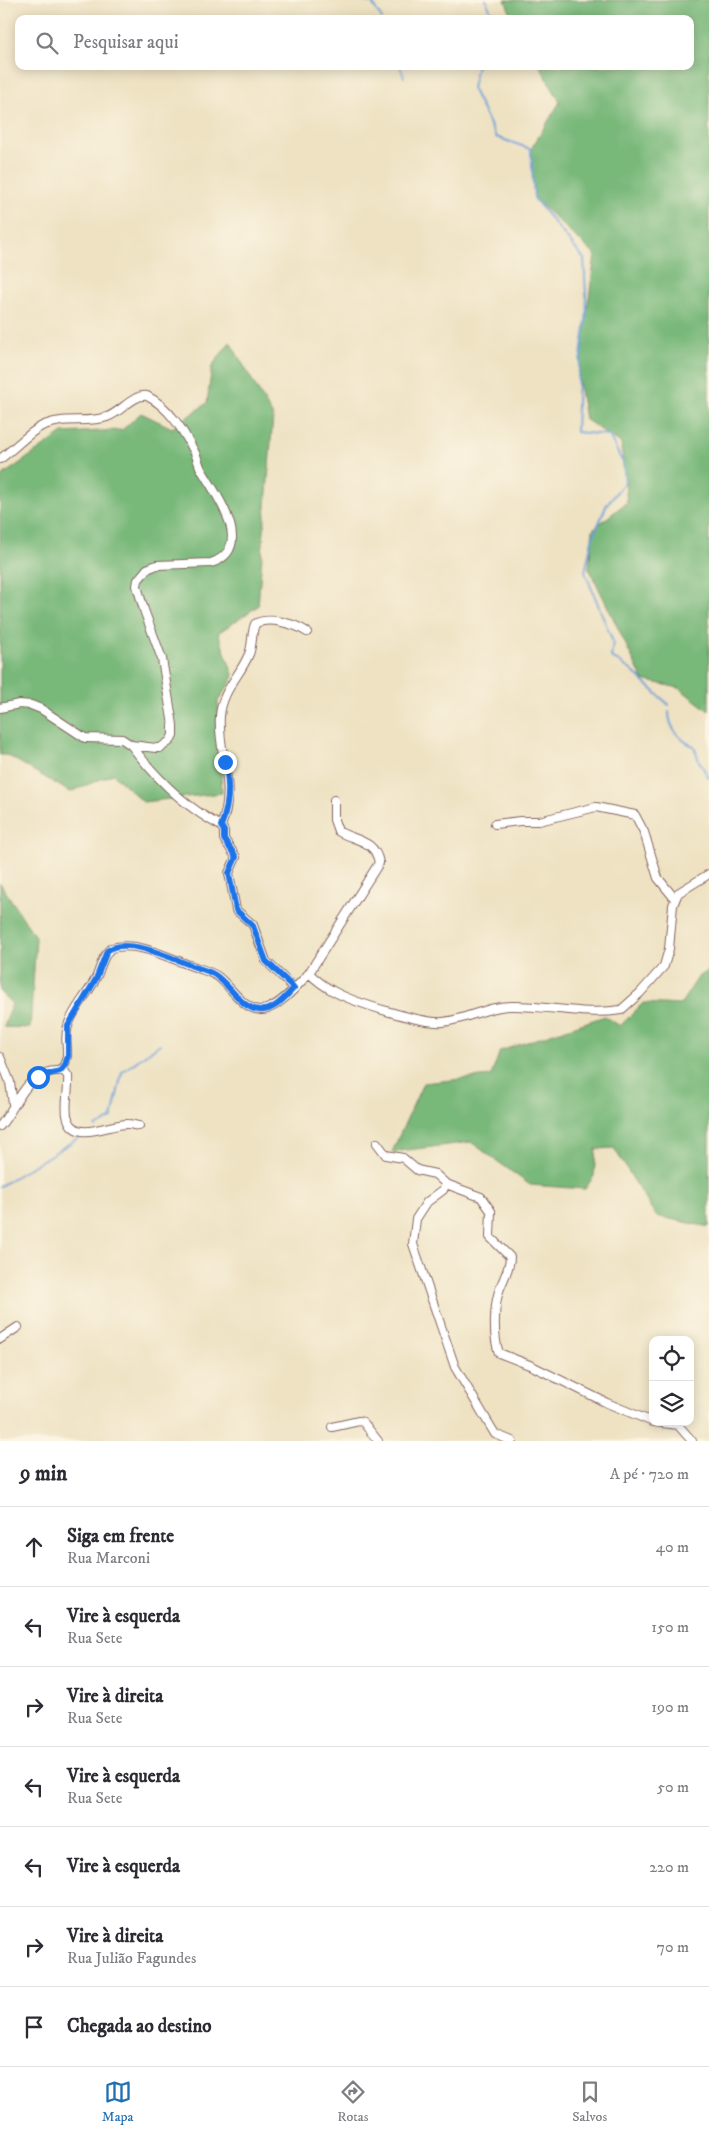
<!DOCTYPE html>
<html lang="pt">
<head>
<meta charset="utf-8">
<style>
	body { margin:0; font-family:"IM FELL DW Pica",serif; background:#f2f2f3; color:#2b2b33 }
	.controls { position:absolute; right:15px; bottom:15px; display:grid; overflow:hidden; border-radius:10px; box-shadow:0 2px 12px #0003 }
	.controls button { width:45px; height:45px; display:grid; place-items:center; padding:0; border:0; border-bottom:1px solid #e1e1e2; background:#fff; color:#2b2b33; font:25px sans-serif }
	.stop { position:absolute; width:15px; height:15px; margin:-11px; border:4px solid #1a73e8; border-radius:50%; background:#fff }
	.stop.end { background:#1a73e8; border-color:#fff; box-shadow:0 1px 5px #0008 }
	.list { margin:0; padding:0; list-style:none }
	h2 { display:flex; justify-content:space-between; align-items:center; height:65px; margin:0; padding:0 20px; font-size:21px }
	h2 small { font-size:16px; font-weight:400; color:#7c7c81 }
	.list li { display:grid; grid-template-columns:32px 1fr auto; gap:15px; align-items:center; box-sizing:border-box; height:80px; padding:0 20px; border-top:1px solid #e1e1e2 }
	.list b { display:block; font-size:19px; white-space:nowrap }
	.list p { margin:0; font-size:16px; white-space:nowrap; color:#7c7c81 }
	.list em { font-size:16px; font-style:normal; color:#7c7c81 }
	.icon { flex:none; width:28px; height:28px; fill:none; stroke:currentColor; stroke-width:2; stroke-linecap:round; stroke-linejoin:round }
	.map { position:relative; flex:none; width:709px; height:1441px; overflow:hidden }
	.search { position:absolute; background:#fff; box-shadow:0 2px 12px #0003; left:15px; right:15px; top:15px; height:55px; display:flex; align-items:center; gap:12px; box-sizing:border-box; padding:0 18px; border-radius:10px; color:#7c7c81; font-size:19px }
	.sheet { height:625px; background:#fff }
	nav { display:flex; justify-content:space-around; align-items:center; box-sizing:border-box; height:70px; border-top:1px solid #e1e1e2; background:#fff; font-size:14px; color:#7c7c81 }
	nav a { display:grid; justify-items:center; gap:2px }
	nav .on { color:#1f6fb2 }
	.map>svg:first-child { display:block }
	.forest { fill:#78b879; stroke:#616c52 }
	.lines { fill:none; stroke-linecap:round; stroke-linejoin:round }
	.stream { stroke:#6da0d9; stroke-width:2 }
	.minor-casing { stroke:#836360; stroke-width:10 }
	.minor { stroke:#fff; stroke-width:8 }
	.route { stroke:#1a73e8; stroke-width:6 }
</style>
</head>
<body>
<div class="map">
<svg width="709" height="1441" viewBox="0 0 709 1441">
	<rect width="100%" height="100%" fill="#fcf5e5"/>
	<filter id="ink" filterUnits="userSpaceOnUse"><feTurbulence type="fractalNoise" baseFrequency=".02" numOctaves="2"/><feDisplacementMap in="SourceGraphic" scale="10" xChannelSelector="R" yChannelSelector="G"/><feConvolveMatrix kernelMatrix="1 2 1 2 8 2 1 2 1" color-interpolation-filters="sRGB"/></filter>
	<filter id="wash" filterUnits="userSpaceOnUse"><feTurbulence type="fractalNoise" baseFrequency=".0096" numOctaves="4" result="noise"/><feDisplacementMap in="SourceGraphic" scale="20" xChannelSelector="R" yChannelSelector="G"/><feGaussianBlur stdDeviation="1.12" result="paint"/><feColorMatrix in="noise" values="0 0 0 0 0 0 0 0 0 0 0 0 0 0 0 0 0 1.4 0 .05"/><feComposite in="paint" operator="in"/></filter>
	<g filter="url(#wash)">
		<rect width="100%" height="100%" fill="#eee2c2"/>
		<path class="forest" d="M505,0H709V711L679,688L643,680L589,568L593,529L627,502L621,443L585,419L578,377L595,255L534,198L531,149L560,102L540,66H690V19H513Z
			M230,342L273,416L258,606L218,633L234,677L218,701L222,793L143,802L113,774L70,792L7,755H0V477L63,433L122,430L141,413L172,428L207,403L212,366Z
			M0,883L36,938L30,1028L4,1027L12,1004L0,992Z
			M709,971V1227L656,1216L614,1148L596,1149L594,1176L585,1189L530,1185L471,1142L392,1152L423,1083L491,1076L500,1051L605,1016L620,1026L643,1003L680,1005L699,976Z"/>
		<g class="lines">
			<path class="stream" d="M357,0L372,3L382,19
				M486,0L494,19
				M400,66L404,77
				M477,66L472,88L496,137L531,149L534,198L584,259L587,313L578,377L576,432L609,435L623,463L625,482L607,504L592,540L585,572L613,642L611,657L631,670L669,705
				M669,712C669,728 680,741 694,746L699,761L709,778
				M96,1127L112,1118L122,1072L160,1044
				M0,1186L85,1134"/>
		</g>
	</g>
	<g filter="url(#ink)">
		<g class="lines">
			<g class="minor-casing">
				<path id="minor" d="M0,459C13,450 28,433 42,426C63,416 86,424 107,417C120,413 133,394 147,396C169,407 183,430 194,451C197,456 198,463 201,469C215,493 257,548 211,563L157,565L147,569L138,580L137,586L144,610L162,659L173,725V735L170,741L160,748H156L131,745L122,739L85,738L41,709L31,705L19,704L0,708
					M131,745C155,777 185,807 221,826
					M495,824L520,821H539L596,807L635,815L644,832L658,878L675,899
					M221,826C238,784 217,754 220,716C222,690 240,676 249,654C253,644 251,634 255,624C268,616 296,624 307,632
					M221,826L224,831V839L236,857L229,873L236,910L253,925L266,961L294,988
					M309,973C316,980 324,986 333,991C352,1002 423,1024 443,1022C466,1020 487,1006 510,1006C547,1005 584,1016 621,1010L640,993L664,966L669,949L673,905L678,893L709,874
					M0,1057L10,1082L13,1104
					M60,1071C74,1055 62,1044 68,1026C73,1008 89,994 97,976C101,966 103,955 111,948C139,941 166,957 192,966C200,969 209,971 217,976C231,986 243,1010 261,1010C277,1010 299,984 309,973L379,863C375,839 354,841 338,831L334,820V800
					M0,1126C19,1104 26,1067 64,1071L68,1076C69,1088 65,1103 67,1115C73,1146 109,1123 128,1124C132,1124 136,1126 139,1126
					M377,1143L386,1155L403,1158L417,1170L435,1174L446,1184L481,1197L491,1211L490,1237L510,1257C510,1269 503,1279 499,1291C494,1307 493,1337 499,1353L532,1366L607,1403L653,1422
					M446,1184L443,1190L427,1202L416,1219L413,1244L455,1367L495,1434L512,1441
					M0,1339L18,1327
					M654,1422L678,1425L692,1441
					M332,1427L359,1421L363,1422L378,1441"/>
			</g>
			<use href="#minor" class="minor"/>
		</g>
	</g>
	<g class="lines" filter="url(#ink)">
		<path class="route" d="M38,1077L60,1071L65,1065L68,1056V1026L96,979L107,951C125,936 171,958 190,965C199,969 208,970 215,975C230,985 241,1008 259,1010C274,1012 285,997 294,988L266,961L253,926L236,910L229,873L236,857L224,839V831L221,826C229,806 230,783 225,762"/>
	</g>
</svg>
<div class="controls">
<button><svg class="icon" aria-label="locate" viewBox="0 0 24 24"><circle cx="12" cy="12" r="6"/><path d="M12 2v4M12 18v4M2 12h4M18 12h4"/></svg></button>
<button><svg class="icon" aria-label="layers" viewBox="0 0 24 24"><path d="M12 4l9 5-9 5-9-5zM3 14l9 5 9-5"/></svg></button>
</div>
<div class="stop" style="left:38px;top:1077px"></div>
<div class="stop end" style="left:225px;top:762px"></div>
<div class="search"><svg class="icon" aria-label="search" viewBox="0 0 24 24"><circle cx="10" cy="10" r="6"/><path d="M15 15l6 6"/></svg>Pesquisar aqui</div>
</div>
<section class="sheet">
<h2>9 min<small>A pé · 720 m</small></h2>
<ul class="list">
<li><svg class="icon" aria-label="ahead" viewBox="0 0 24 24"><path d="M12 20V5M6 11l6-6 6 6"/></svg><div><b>Siga em frente</b><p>Rua Marconi</p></div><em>40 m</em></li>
<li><svg class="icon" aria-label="left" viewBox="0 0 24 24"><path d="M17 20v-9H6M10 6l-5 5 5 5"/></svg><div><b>Vire à esquerda</b><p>Rua Sete</p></div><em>150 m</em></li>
<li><svg class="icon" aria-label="right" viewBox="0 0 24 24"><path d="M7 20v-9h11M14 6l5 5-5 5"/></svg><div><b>Vire à direita</b><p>Rua Sete</p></div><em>190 m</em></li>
<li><svg class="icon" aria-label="left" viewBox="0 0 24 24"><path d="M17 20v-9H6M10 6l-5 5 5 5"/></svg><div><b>Vire à esquerda</b><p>Rua Sete</p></div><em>50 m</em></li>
<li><svg class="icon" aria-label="left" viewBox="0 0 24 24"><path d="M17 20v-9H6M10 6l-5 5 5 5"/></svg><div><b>Vire à esquerda</b></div><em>220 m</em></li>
<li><svg class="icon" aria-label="right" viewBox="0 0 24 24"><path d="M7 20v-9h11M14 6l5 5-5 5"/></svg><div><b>Vire à direita</b><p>Rua Julião Fagundes</p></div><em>70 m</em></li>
<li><svg class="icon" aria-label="arrive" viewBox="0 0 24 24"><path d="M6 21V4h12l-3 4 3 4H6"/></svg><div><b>Chegada ao destino</b></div></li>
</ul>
</section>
<nav>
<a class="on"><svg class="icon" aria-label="map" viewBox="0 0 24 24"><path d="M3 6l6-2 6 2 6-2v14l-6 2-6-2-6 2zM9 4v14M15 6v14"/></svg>Mapa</a>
<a><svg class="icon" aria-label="directions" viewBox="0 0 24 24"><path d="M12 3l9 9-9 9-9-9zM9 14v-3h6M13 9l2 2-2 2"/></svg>Rotas</a>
<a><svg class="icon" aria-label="saved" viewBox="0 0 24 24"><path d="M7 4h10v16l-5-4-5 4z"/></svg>Salvos</a>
</nav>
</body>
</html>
